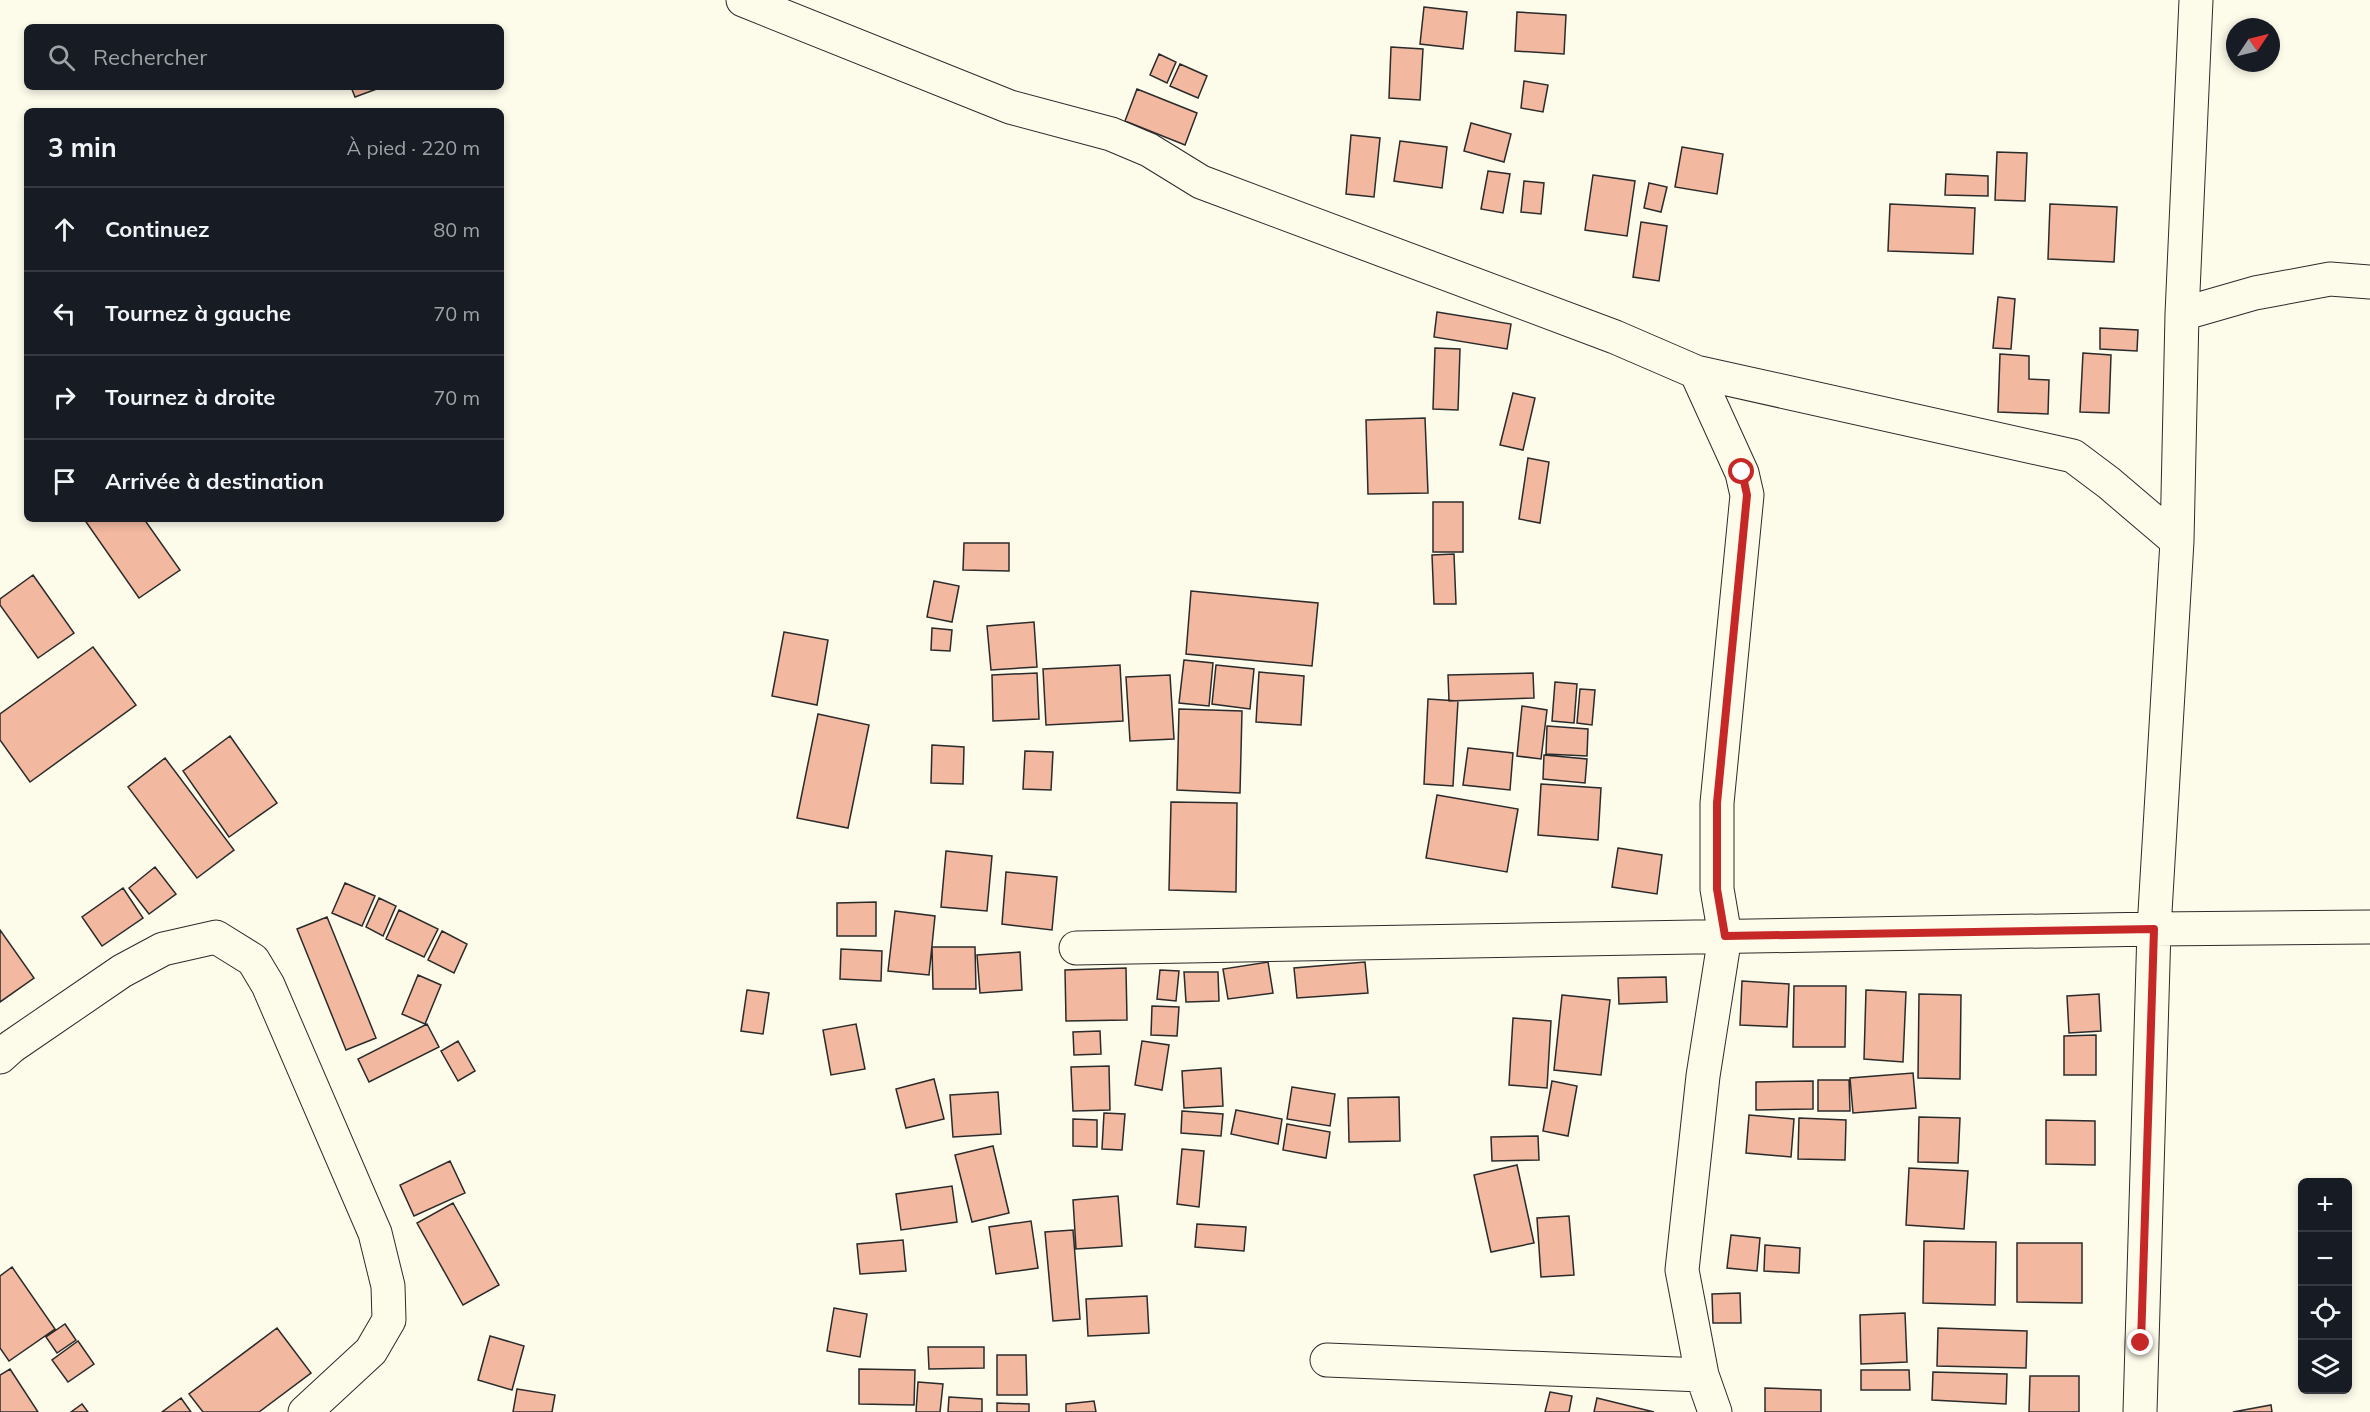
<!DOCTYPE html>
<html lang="fr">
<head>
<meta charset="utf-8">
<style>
	body { margin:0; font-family:Mulish,sans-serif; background:#20242c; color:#f1f3f6 }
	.controls { position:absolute; right:18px; bottom:18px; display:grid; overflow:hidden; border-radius:9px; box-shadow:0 3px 9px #0003 }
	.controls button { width:54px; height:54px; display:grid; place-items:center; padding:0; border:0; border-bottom:2px solid #363941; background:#171b24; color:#f1f3f6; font:30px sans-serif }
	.compass { position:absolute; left:2226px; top:18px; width:54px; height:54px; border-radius:50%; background:#171b24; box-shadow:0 3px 9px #0003; rotate:55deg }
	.stop { position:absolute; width:18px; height:18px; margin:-14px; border:4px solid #c62828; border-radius:50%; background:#fff }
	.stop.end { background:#c62828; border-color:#fff; box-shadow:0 2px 6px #0008 }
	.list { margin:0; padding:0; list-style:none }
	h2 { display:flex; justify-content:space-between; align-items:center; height:78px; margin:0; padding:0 24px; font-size:26px }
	h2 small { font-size:20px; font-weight:400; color:#9ea1a6 }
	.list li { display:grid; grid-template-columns:39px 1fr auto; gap:18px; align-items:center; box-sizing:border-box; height:84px; padding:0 24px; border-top:2px solid #363941 }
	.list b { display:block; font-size:22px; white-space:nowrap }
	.list em { font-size:20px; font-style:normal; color:#9ea1a6 }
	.icon { flex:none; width:33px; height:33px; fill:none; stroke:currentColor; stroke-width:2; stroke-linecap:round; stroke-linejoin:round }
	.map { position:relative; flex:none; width:2370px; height:1412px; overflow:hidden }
	.search { position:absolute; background:#171b24; box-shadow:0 3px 9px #0003; left:24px; top:24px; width:480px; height:66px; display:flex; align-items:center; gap:15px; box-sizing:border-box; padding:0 21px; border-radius:9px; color:#9ea1a6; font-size:22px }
	.panel { position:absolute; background:#171b24; box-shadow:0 3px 9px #0003; left:24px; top:108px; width:480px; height:414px; border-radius:9px }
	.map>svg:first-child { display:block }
	.building { fill:#f2b8a0; stroke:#2b2b2b; stroke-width:1.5 }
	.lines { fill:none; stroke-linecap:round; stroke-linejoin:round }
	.minor-casing { stroke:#2b2b2b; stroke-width:35 }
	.minor { stroke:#fdfbea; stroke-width:33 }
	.route { stroke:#c62828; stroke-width:8 }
</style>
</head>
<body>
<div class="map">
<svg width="2370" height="1412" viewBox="0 0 2370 1412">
	<rect width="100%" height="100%" fill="#fdfbea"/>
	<path class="building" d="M1424,7L1467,12L1463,49L1420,44Z
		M1517,12L1566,15L1564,54L1515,51Z
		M1391,47L1423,49L1420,100L1389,98Z
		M1159,54L1176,62L1167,83L1150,75Z
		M1180,64L1207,76L1198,98L1170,86Z
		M1524,81L1548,85L1543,112L1521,108Z
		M351,87H382L355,97Z
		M1137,89L1197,113L1185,145L1125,121Z
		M1471,123L1511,134L1504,162L1464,151Z
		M1351,135L1380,138L1374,197L1346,194Z
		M1400,141L1447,147L1442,188L1394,181Z
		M1682,147L1723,154L1717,194L1675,187Z
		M1997,152L2027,153L2025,201L1995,200Z
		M1488,171L1510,174L1503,213L1481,209Z
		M1946,174L1988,176V196L1945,195Z
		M1593,175L1635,181L1627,236L1585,230Z
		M1524,181L1544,183L1541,214L1521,212Z
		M1649,183L1667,187L1661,212L1644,208Z
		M1890,204L1975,208L1973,254L1888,251Z
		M2050,204L2117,207L2114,262L2048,259Z
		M1641,222L1667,226L1659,281L1633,277Z
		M1998,297L2015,299L2011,349L1993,348Z
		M1437,312L1511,324L1507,349L1434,337Z
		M2100,328L2138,330L2137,351L2100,349Z
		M1435,348L1460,349L1458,410L1433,409Z
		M2083,353L2111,355L2109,413L2080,412Z
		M2000,354L2029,356V379L2049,380L2048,414L1998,412Z
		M1513,393L1535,398L1523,450L1500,445Z
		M1425,418L1428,493L1368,494L1366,420Z
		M1528,458L1549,462L1540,523L1519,519Z
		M1433,502H1463V552H1433Z
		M84,519H144L180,570L139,598Z
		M964,543H1009V571L963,570Z
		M1454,554L1456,604H1434L1432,555Z
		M33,575L74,633L38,658L0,605V599Z
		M934,581L959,586L952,622L927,617Z
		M1191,591L1318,603L1312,666L1186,654Z
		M1034,622L1037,667L991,670L987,626Z
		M932,628L952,630L950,651L931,650Z
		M784,632L828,640L817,705L772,696Z
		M93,647L136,705L30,782L0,740V714Z
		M1184,660L1213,663L1209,706L1179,703Z
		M1120,665L1123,721L1046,725L1043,669Z
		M1216,665L1254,669L1250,709L1212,704Z
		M1259,672L1304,676L1301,725L1256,722Z
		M1037,673L1039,719L993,721L992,675Z
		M1533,673L1534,698L1449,701L1448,675Z
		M1170,675L1174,739L1130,741L1126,677Z
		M1555,682L1577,684L1574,723L1552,721Z
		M1580,689L1595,690L1592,725L1577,723Z
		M1428,699L1458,701L1453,786L1424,784Z
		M1522,706L1547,710L1541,759L1517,756Z
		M1179,709L1242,711L1240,793L1177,790Z
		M818,714L869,725L848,828L797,818Z
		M1547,726L1588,729L1587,756L1546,754Z
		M230,736L277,803L229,837L183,771Z
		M932,745L964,747L963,784L931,783Z
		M1468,748L1513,753L1510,790L1463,785Z
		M1025,751L1053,752L1051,790L1023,789Z
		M1544,755L1587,759L1585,783L1543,779Z
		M165,758L234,850L197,878L128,787Z
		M1541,784L1601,788L1598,840L1538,835Z
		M1437,795L1518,809L1507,872L1426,858Z
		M1171,802L1237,803L1236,892L1169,890Z
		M1618,848L1662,855L1657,894L1612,887Z
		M946,851L992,856L987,911L941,907Z
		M155,867L176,894L149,914L129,888Z
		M1006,872L1057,877L1052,930L1002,924Z
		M345,883L375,896L362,926L332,913Z
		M123,888L143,918L102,946L82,917Z
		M379,898L396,906L383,936L366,927Z
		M876,902V936H837V903Z
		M399,910L438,929L424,957L386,939Z
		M895,911L935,916L929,975L888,971Z
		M327,917L376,1038L346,1050L297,929Z
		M0,930L34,978L0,1002Z
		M442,931L467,944L454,973L428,960Z
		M932,947H975L976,989H933Z
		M841,949L882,951L881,981L840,979Z
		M1020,952L1022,990L980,993L977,955Z
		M1268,962L1273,993L1228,999L1223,969Z
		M1365,962L1368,993L1297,998L1294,968Z
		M1126,968L1127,1020L1066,1021L1065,970Z
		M1160,970L1179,971L1176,1001L1157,999Z
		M1184,972H1218L1219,1001L1186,1002Z
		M418,975L441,985L425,1024L402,1014Z
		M1666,977L1667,1002L1619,1004L1618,978Z
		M1742,981L1789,984L1787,1027L1740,1025Z
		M1794,986H1846L1845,1047H1793Z
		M747,990L769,993L763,1034L741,1031Z
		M1866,990L1906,992L1903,1062L1864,1059Z
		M1919,994L1961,995L1960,1079L1918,1078Z
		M2099,994L2101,1031L2069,1033L2067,996Z
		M1562,995L1610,1000L1601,1075L1554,1070Z
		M1152,1006L1179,1007L1177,1036L1151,1035Z
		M1513,1018L1551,1021L1547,1088L1509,1085Z
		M427,1024L439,1047L369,1082L358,1059Z
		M856,1024L865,1069L831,1075L823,1030Z
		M1100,1031L1101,1054L1074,1055L1073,1032Z
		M2096,1035V1075H2064V1036Z
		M458,1041L475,1071L458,1081L441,1051Z
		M1142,1041L1169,1045L1162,1090L1135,1085Z
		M1109,1066L1110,1110L1073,1111L1071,1067Z
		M1221,1068L1223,1106L1184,1108L1182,1071Z
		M1913,1073L1916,1108L1853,1113L1850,1078Z
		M934,1079L944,1119L906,1128L896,1089Z
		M1818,1080H1849L1850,1111H1818Z
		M1552,1081L1577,1086L1568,1136L1543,1131Z
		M1813,1081V1109L1756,1110V1082Z
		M1292,1087L1335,1094L1330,1126L1287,1119Z
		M998,1092L1001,1134L953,1137L950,1095Z
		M1399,1097L1400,1141L1349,1142L1348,1098Z
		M1236,1110L1282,1119L1278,1144L1231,1134Z
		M1182,1111L1223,1114L1221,1136L1181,1133Z
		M1104,1113L1125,1114L1122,1150L1102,1149Z
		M1749,1115L1794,1119L1791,1157L1746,1153Z
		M1919,1117L1960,1118L1958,1163L1918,1162Z
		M1799,1118L1846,1120L1845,1160L1798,1159Z
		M1073,1119L1097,1120V1147L1073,1146Z
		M2046,1120L2095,1121V1165L2046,1164Z
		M1287,1124L1330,1132L1326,1158L1283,1150Z
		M1538,1136L1539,1160L1492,1161L1491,1137Z
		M993,1146L1009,1213L972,1222L955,1155Z
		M1182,1149L1204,1151L1199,1207L1177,1204Z
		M450,1161L465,1193L414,1216L400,1185Z
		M1517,1165L1534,1243L1491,1252L1474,1175Z
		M1909,1168L1968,1171L1964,1229L1906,1225Z
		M952,1186L957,1222L901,1230L896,1194Z
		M1118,1196L1122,1246L1076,1249L1073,1200Z
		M453,1203L499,1285L463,1305L417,1223Z
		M1569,1216L1574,1275L1541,1277L1537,1218Z
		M1031,1221L1038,1268L996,1274L989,1227Z
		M1197,1224L1246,1227L1244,1251L1195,1247Z
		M1073,1230L1080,1319L1053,1321L1045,1232Z
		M1731,1235L1760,1238L1757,1271L1727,1268Z
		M903,1240L906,1271L860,1274L857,1244Z
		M1924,1241L1996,1242L1995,1305L1923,1303Z
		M2017,1243H2082V1303L2017,1302Z
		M1765,1245L1800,1248L1799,1273L1764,1271Z
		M12,1267L55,1329L9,1361L0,1348V1276Z
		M1740,1293L1741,1323H1713L1712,1294Z
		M1147,1296L1149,1333L1088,1336L1086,1299Z
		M834,1308L867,1314L860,1357L827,1351Z
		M1905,1313L1907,1362L1861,1364L1860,1315Z
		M65,1324L76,1340L57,1353L46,1337Z
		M277,1328L311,1373L259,1412H203L189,1394Z
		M1938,1328L2027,1331L2026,1368L1937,1366Z
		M490,1336L524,1346L512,1390L478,1380Z
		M78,1341L94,1364L68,1382L52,1360Z
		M928,1347H984V1368L929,1369Z
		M997,1355H1026L1027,1395H997Z
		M10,1369L38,1412H0V1375Z
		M859,1369L915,1370L914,1405L859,1404Z
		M1861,1370H1909L1910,1390H1861Z
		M1933,1372L2007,1374L2006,1404L1932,1400Z
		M2030,1376H2079V1412H2029Z
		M918,1382L943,1384L940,1412H916Z
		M1765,1388L1821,1390V1412H1765Z
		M517,1389L555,1395L552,1412H513Z
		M1550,1392L1572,1396L1569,1412H1545Z
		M949,1397L982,1399V1412H948Z
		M181,1398L191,1412H162Z
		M1597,1398L1654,1412H1594Z
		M1094,1401L1096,1412H1066V1404Z
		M997,1403L1029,1404V1412H997Z
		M82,1404L88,1412H71Z
		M2271,1405L2272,1412H2233Z"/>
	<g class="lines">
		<g class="minor-casing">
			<path id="minor" d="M743,0L1010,107L1111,134L1149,150L1201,182L1615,337L1696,372L2073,456L2109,483L2177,541
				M2182,314L2255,293L2330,279L2370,282
				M1696,372L1742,473L1747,495L1717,803V889L1725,936L1703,1076L1682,1270L1702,1375L1715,1412
				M1076,948L2154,929L2370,927
				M0,1057L11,1047L122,971L163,949L216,937L253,960L268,985L375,1233L388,1286L389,1320L371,1351L305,1412
				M1327,1360L1702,1375
				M2140,1412L2154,929L2177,541L2182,314L2196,0"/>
		</g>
		<use href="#minor" class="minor"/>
	</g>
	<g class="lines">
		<path class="route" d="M1742,472L1747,495L1717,803V889L1725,936L2154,929L2141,1343"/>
	</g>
</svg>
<div class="controls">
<button>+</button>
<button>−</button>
<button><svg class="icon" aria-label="locate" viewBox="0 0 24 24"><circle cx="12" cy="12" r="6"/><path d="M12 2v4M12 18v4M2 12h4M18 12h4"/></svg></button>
<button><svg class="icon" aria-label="layers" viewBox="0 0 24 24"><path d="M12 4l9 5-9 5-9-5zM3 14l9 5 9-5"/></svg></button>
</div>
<svg class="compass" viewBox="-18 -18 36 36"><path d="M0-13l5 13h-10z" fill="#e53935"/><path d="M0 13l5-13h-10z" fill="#9ea1a6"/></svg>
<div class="stop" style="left:1742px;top:472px"></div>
<div class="stop end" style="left:2141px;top:1343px"></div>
<div class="search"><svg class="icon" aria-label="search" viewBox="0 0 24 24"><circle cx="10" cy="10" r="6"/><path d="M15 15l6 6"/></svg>Rechercher</div>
<section class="panel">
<h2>3 min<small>À pied · 220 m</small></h2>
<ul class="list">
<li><svg class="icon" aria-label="ahead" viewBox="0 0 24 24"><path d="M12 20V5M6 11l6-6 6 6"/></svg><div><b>Continuez</b></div><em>80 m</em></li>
<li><svg class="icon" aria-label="left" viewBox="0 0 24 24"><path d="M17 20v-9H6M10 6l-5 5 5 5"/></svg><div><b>Tournez à gauche</b></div><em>70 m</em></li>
<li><svg class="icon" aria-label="right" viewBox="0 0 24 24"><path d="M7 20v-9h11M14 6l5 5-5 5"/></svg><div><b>Tournez à droite</b></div><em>70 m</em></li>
<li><svg class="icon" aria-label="arrive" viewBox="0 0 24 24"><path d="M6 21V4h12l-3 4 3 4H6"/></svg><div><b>Arrivée à destination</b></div></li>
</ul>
</section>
</div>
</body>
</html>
